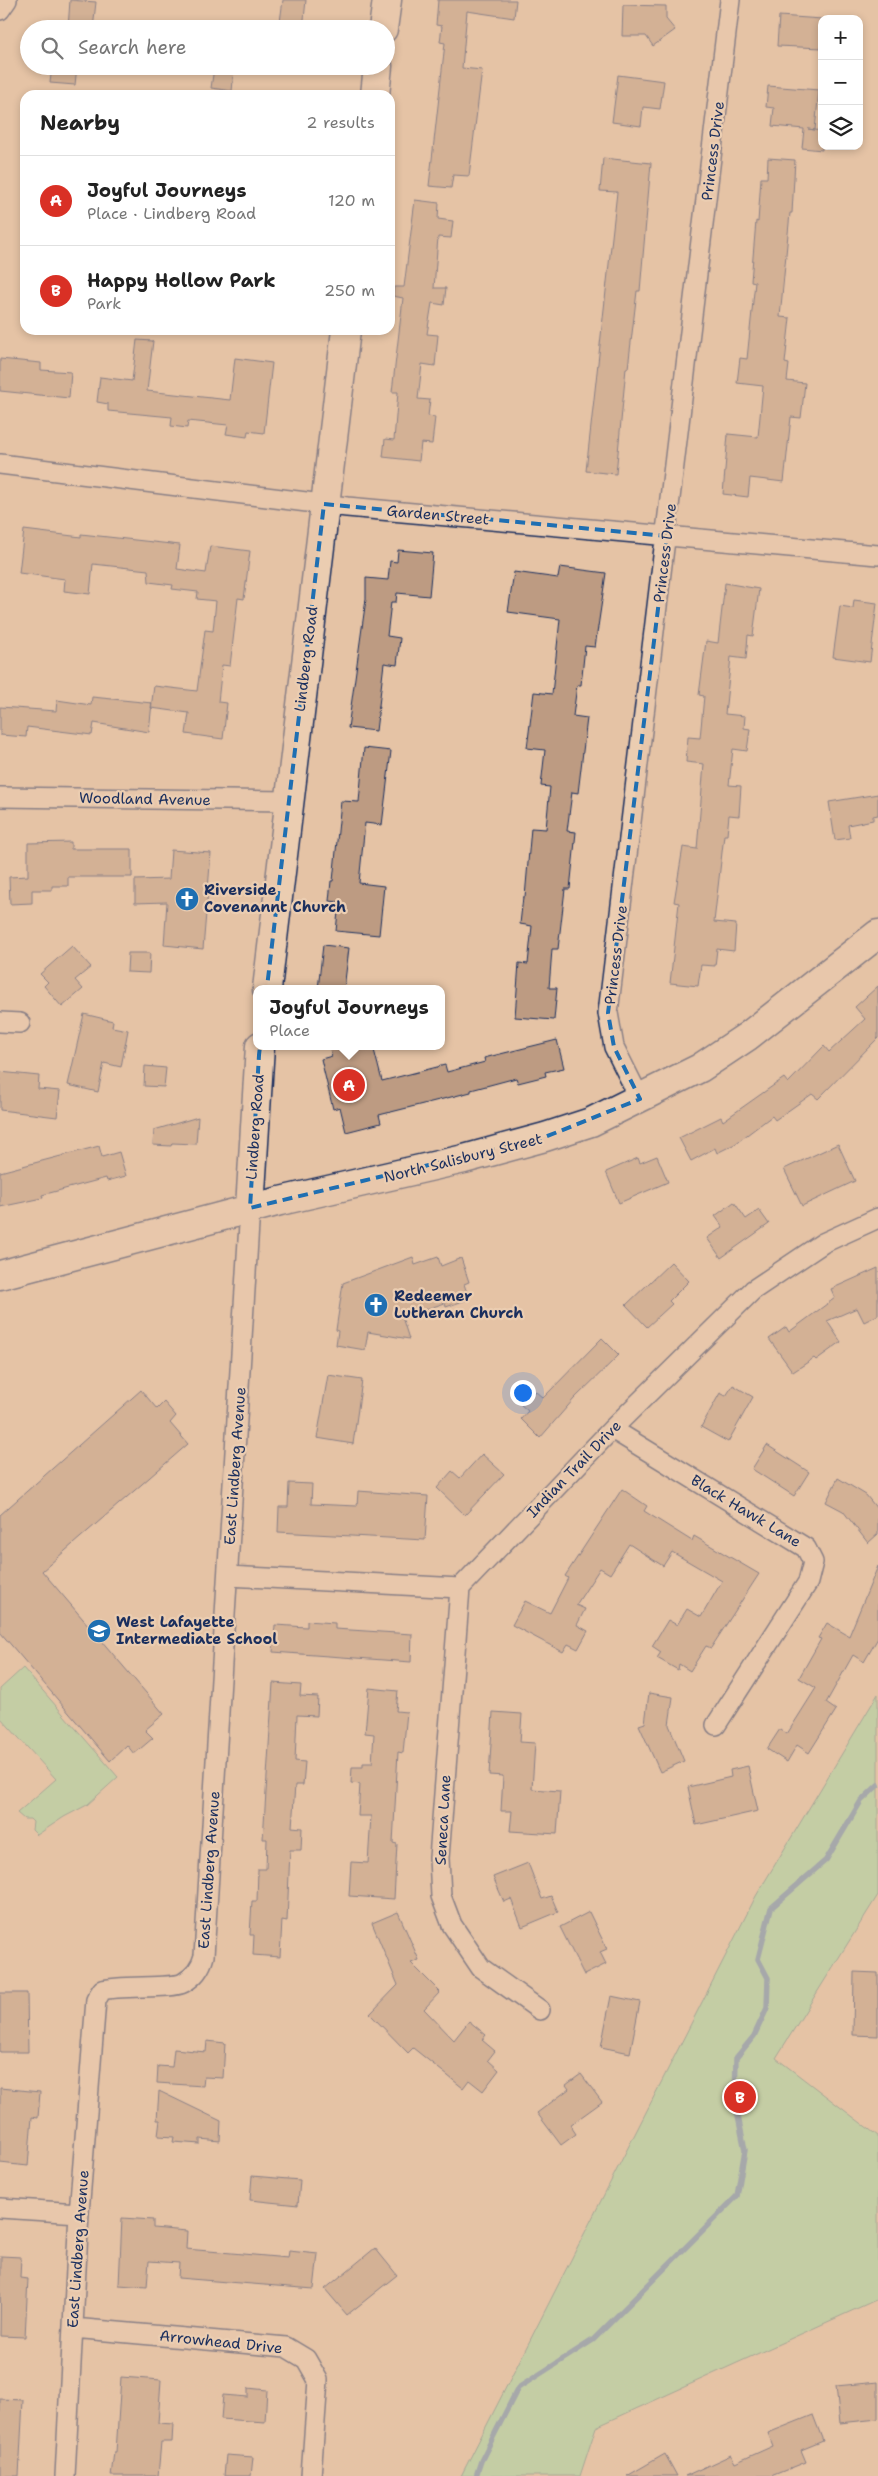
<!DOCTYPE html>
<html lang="en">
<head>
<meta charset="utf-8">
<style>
	body { margin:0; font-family:"Shantell Sans",sans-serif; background:#f6f6f6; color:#222 }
	.controls { position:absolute; right:15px; top:15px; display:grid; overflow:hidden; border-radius:10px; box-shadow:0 2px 8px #0003 }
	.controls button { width:45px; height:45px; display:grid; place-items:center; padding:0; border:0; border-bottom:1px solid #e0e0e0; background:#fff; color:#222; font:25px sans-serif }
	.you { position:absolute; left:522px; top:1392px; width:18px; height:18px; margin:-12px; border:4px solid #fff; border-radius:50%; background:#1a73e8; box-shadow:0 0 0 8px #1a73e833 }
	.badge { display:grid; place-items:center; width:32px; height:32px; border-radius:50%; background:#d93025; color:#fff; font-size:16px; font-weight:700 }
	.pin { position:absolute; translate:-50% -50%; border:2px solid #fff; box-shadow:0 1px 5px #0006 }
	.popup { position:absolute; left:253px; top:985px; width:192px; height:65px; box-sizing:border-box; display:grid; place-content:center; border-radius:10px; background:#fff; filter:drop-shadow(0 1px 4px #0005); font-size:16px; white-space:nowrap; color:#767676 }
	.popup b { font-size:19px; color:#222 }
	.popup::after { content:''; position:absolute; left:50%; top:100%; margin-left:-10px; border:10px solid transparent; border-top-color:#fff }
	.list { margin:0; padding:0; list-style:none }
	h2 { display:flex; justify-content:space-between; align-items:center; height:65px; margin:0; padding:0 20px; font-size:21px }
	h2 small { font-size:16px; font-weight:400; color:#767676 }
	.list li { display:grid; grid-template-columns:32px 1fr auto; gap:15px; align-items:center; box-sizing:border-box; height:90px; padding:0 20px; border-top:1px solid #e0e0e0 }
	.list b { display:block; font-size:19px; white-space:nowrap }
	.list p { margin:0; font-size:16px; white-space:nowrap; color:#767676 }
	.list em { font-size:16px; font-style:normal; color:#767676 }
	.icon { flex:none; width:28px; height:28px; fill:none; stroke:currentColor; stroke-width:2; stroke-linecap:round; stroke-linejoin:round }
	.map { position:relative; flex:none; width:878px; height:2476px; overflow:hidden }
	.search { position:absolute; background:#fff; box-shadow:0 2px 8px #0003; left:20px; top:20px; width:375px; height:55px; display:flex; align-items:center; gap:12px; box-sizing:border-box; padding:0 18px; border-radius:28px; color:#767676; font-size:19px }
	.panel { position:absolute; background:#fff; box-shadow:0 2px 8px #0003; left:20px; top:90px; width:375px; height:245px; border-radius:15px }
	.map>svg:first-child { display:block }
	.green { fill:#9bdaa3; stroke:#5b8480 }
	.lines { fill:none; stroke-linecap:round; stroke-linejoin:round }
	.stream { stroke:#5a87af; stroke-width:5.5 }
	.building { fill:#bd9b82; stroke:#1b2f5e }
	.street-casing { stroke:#1b2f5e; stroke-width:22 }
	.secondary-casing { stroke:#1b2f5e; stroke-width:31 }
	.street { stroke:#ebcdb1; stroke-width:19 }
	.secondary { stroke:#ebcdb1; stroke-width:28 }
	.marked { fill:none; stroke:#1f6fb2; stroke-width:4; stroke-dasharray:10 6; stroke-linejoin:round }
	.labels { text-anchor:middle; stroke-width:4.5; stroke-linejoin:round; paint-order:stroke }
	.street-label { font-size:15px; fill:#1b2f5e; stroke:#ebcdb1 }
	.poi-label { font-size:15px; font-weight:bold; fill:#1b2f5e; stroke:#ebcdb1; text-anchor:start }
</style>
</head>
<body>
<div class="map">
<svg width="878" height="2476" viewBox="0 0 878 2476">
	<rect width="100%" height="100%" fill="#e5c3a5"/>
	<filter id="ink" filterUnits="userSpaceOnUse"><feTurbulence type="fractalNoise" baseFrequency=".02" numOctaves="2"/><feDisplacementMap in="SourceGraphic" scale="10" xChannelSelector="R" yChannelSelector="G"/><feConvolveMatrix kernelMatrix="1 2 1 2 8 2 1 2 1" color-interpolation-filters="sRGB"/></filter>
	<g filter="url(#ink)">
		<path class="green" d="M23,1668L118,1777L87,1805L64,1817L37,1835L32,1830L33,1822L30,1819H24L17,1813L56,1779L0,1717V1689Z
			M878,1694V1895L776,2058L878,2136V2299L596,2427L580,2476H461L756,1896Z"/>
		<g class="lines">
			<path class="stream" d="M476,2476L481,2461L518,2388L593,2340L737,2196L745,2150L735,2102L736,2058L754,2036L767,2008L768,1978L758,1959L771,1908L826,1860L861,1801L878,1785"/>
		</g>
		<path class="building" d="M70,0L96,2L93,29H68Z
			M283,0H306L303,29H279Z
			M438,0H516L514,18L467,11L462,68L482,70L469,176L453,175L451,188L429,186L445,43L440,42L442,26L436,25Z
			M623,5L666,6V19L675,30L653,46L646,36H622Z
			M779,16L822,19V48L777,46Z
			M52,66H77L75,85L50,83Z
			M214,68L234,70L232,91L211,88Z
			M618,75L664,81L660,109L643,107L641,126L612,122Z
			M768,86L819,90L815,130L808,129L822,131V150L802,148L804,129L772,126L774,108L766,107Z
			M603,158L651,163L640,291H637L628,368H626L616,474L586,471L617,192L600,191Z
			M768,158L795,160L792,213H790L780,317L790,318L785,363L789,364L787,381L805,383L801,418L791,417L784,482L750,478L748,497L723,494L728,434L758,437L763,386L737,383L740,358L747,359L755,282L751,281L756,221L758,222L761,178H767Z
			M415,200L439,203L438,219L453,221L451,238L438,237L434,288H446L444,305L432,303L427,334L438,335L435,366L422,364L418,399L430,400L428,416L435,417L432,444L421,443L419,461L383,457L385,439L394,440L398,392H392L403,298L393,296L394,287H404Z
			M137,340L153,341L147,391L230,400L235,358L272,363L264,433L248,431L247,437L226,434L228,425L188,421L187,428L171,426L172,417L108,411V404L97,402L100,377L132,381Z
			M0,359L41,363V370L71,372L69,398L0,391Z
			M24,530L81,537V534L180,545L177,569L206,573L210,546L250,551L244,599L238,598L230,666L222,665L218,702L227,703L223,739L186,734L189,713L151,708L154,686L197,691L205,630L213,631L216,601L197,599L198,592L172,589L173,585L149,582L148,570L93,564L90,594L64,591L65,579L19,573Z
			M398,550L433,553L429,596L397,593L396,602H391L387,636L400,638L397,665L384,663L376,731L348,728L366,599V578L388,580L390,561L397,562Z
			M560,567L606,573L595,647L585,646L581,685H577L573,716L587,718L578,793L572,792L567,831L576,832L570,889H565L558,949H552L549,988H557L554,1020L515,1017L519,963L528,964L532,926L520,924L523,897H525L531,828L546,829L550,787L541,786L545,750L527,748L534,692L552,694L560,619L508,612L514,572L558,578Z
			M725,583L759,589L753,636L748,635L746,659L731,657L725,714L745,716L744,728L750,729L747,751L733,749L729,785L741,786L739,816L729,815L727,835H724L714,922L736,924L734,951L717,949L715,966L701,965L698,986L670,983L679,903L674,902L683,847L697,849L704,764L686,762L688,737L700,738L704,696L699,695L706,641L718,643Z
			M854,600L877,603L870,662L833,657L840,606L853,608Z
			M92,697L152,703L149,732L94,723L92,735L27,727L26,737L0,735V707L56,711L57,700L91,705Z
			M364,748L391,751L382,825L365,823L359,883L384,886L379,935L336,931L339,902L329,901L331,881H333L341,801L359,802Z
			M878,794V815L873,816V820L848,825L850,838L835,840L829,802Z
			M71,842V849H132V877H68V886H52V890H32V903L10,904L9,877L28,876V843Z
			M171,850L211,853L203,949L164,945L167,902L135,903V880L169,879Z
			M323,945L349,948L344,989H318Z
			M72,946L91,967L75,980L83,989L62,1007L44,986L48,982L40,974Z
			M128,953H150L149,973L127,972Z
			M878,986V1038L818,1099L812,1094L775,1120L772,1116L735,1144L717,1153L715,1148L691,1161L679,1138L721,1117L723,1121L784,1078L788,1083L824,1046L829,1052L865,1019L855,1007Z
			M84,1014L113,1021L112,1027L128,1030L121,1067L104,1063L98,1092L68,1085Z
			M557,1040L564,1068L545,1072L546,1076L518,1083L516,1078L471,1090V1092L379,1115L381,1123L346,1132L340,1107L333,1109L321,1059L332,1056L329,1046H373L382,1081L445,1065L447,1072L485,1062L484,1058Z
			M145,1066L166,1068L164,1087L144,1086Z
			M0,1072L39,1076L38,1089L60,1091L57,1117L0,1110Z
			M198,1117L196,1144L172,1143L171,1146L153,1145L154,1130Z
			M838,1144L855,1181L802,1206L784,1169Z
			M99,1146L102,1157L119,1152L126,1176L107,1181L106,1178L42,1195L43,1198L0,1207V1172Z
			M657,1156L668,1182L619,1203L606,1172L638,1158L640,1163Z
			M734,1202L746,1219L759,1210L769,1224L721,1258L707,1238L723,1227L715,1216Z
			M413,1257L415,1265L438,1257L441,1266L461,1258L469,1282L464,1284L469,1299L446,1307L445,1303L402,1317L409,1339L368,1332L365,1350L336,1345L338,1331L336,1330L343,1283Z
			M671,1262L689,1281L669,1301L672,1304L647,1327L626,1305Z
			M878,1268V1315L864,1322L857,1308L827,1321L841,1342L816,1360L814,1358L793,1372L769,1339L786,1327L789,1332L835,1298L831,1289Z
			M602,1338L619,1355L574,1399L540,1438L521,1419L528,1411L521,1405L535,1391L543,1398Z
			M328,1375L362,1380L353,1444L317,1438Z
			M733,1385L753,1397L728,1442L701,1427L720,1393L726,1396Z
			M141,1390L157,1409L164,1402L176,1416L170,1423L188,1444L42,1571L164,1714L145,1730L153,1738L134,1754L127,1745L110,1761L0,1632V1515Z
			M767,1445L809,1472L794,1496L752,1469Z
			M482,1454L504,1474L465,1515L437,1488L452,1471L460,1478Z
			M838,1478L866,1495L878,1510V1534L868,1543L843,1511L826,1502Z
			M289,1483L312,1484L311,1504L357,1506L358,1491L428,1496L425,1540L278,1532L279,1507H288Z
			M622,1489L647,1506L644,1511L692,1541L694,1536L759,1574L711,1648L706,1646L690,1671L679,1664L678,1670L657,1658L661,1652L652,1646L668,1620L677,1625L687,1609L701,1617L722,1581L672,1552L663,1566L629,1544L610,1574L600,1568L576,1605L585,1609L577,1625L588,1631L578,1649L568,1644L563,1652L512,1625L525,1601L550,1613L568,1578L565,1576Z
			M878,1566V1638L864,1662L853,1655L826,1703L836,1710L809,1753L797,1745L787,1762L767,1749L780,1729L787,1734L816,1688L799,1678L821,1639L818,1638L827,1623L849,1636Z
			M307,1621L335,1623V1629L412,1634L411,1662L273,1652L275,1625L307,1627Z
			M273,1683L301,1685L300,1696L318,1697L317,1716L297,1715L295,1761L305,1762L303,1785H295L292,1827L302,1828L301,1850H290L287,1921L282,1920L280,1957L253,1955L254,1935H250L252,1901H257L258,1869H266L267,1839H263Z
			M369,1688L398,1691L396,1711L407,1712L403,1753L398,1752L393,1843L397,1844L394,1899L349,1896L351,1862L368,1863L371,1816H358L360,1784L351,1783L352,1767H363V1763H372L374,1734L365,1733Z
			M649,1693L673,1697L669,1725L684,1761L660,1772L639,1725L645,1723Z
			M493,1712L522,1714L520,1742L535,1743L532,1789L560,1791L557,1834L510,1831L512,1811H501L503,1776L489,1775Z
			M748,1766L758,1811L696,1825L688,1787L731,1777L730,1770Z
			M528,1863L542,1899L551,1896L558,1912L522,1927L511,1899L504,1902L493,1877Z
			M398,1912L419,1960L411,1963L440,1992L424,2009L454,2040L469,2021L486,2035L482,2040L495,2051L488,2060L499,2070L483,2091L469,2080L463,2088L413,2048L408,2053L370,2014L398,1985L372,1923Z
			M589,1912L607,1949L600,1952L606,1964L584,1975L560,1927Z
			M854,1972L878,1973V2036L853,2035Z
			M0,1993H27L28,2052H0Z
			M611,1996L640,2002L630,2053L601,2047Z
			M207,2041L225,2043L223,2078L204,2077L203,2086L157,2083L158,2066L172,2067L174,2049L206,2052Z
			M581,2074L602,2102L570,2125L576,2134L561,2145L537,2113L569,2089L566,2085Z
			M0,2088L40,2092L38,2118L32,2117L28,2166L0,2163Z
			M159,2091L221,2121L220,2141L200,2139V2144L173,2142L174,2137L158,2136L160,2120H157Z
			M252,2176L300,2180L298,2205L250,2200Z
			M122,2218L153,2220V2228L187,2231L186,2249L288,2258L289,2251L318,2254L314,2289L178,2278L179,2263L149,2261L147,2287L119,2285Z
			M375,2248L397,2275L347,2315L325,2289Z
			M1,2256L21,2257L20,2278L28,2279L25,2337L0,2336Z
			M121,2377L161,2380L158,2423L173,2424L172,2442H161L158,2476H111L114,2452H116Z
			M878,2382V2419L840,2423L836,2386Z
			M248,2388L267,2390L265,2422L221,2419L223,2395L248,2397Z
			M0,2399L23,2400L19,2476H0Z
			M813,2415L823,2441L801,2450L806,2462L771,2476H685L731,2455L735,2463L773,2446L768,2433Z
			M665,2454L677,2476H627Z
			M226,2455L253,2457L251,2476H224Z"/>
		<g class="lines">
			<g class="street-casing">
				<path id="street" d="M0,10L7,0
					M0,464L347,507L878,555
					M0,797L290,801
					M0,1022L20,1023
					M640,1099L614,1047L608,1013L730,0
					M612,1429L806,1548L813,1562L808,1582L716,1725
					M228,1576L460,1588L612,1429L753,1290L823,1243L878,1218
					M460,1588L439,1858L441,1896L452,1925L481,1968L540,2010
					M0,2208L79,2213
					M73,2328L286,2347L306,2359L318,2380L311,2476
					M65,2476L79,2213L96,2000L102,1990C121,1985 172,1989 183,1983C194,1977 201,1968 204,1956L250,1208"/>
			</g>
			<g class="secondary-casing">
				<path id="secondary" d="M383,29L387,0
					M375,95L378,66
					M267,989L346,330
					M250,1208L260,1046
					M0,1275L280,1201L464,1159L545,1137L591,1122L700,1068L748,1036L878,934"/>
			</g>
			<use href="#street" class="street"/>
			<use href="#secondary" class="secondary"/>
		</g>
	</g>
	<path d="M0 0H878V2476H0ZM324,504L667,536L608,1013L614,1047L640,1099L545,1137L250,1208L259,1055Z" fill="#e5c3a5" fill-opacity=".55" fill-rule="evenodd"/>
	<path class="marked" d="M324,504L667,536L608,1013L614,1047L640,1099L545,1137L250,1208L259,1055Z"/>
	<defs>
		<g id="church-disc" transform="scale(1.25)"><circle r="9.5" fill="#1f6fb2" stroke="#ebcdb1"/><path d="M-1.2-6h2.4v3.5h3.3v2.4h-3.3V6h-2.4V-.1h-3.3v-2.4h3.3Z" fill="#fff"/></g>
		<g id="school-disc" transform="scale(1.25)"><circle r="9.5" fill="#1f6fb2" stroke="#ebcdb1"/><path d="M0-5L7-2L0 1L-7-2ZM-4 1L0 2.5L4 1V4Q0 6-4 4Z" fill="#fff"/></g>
	</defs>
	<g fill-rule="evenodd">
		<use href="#church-disc" x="187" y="899"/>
		<use href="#church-disc" x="376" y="1305"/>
		<use href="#school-disc" x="99" y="1631"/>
	</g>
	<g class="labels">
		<g class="street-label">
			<text transform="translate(713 151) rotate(-83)" y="5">Princess Drive</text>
			<text transform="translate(438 515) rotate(5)" y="5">Garden Street</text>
			<text transform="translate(665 553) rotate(-83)" y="5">Princess Drive</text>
			<text transform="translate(306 659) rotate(-83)" y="5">Lindberg Road</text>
			<text transform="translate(145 799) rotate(1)" y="5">Woodland Avenue</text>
			<text transform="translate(616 955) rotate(-83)" y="5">Princess Drive</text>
			<text transform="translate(255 1127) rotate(-86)" y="5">Lindberg Road</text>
			<text transform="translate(463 1158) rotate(-14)" y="5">North Salisbury Street</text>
			<text transform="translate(235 1466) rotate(-86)" y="5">East Lindberg Avenue</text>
			<text transform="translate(574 1469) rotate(-46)" y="5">Indian Trail Drive</text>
			<text transform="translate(746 1511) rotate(31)" y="5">Black Hawk Lane</text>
			<text transform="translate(443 1820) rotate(-87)" y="5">Seneca Lane</text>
			<text transform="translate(209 1870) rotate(-86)" y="5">East Lindberg Avenue</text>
			<text transform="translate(78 2249) rotate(-86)" y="5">East Lindberg Avenue</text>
			<text transform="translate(221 2342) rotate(6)" y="5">Arrowhead Drive</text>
		</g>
		<g class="poi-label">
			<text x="204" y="895">Riverside<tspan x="204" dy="17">Covenannt Church</tspan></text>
			<text x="394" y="1301">Redeemer<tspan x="394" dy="17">Lutheran Church</tspan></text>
			<text x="116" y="1627">West Lafayette<tspan x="116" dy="17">Intermediate School</tspan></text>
		</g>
	</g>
</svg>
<div class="controls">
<button>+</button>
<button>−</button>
<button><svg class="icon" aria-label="layers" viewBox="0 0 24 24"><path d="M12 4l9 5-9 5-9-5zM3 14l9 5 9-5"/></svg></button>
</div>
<div class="you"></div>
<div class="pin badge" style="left:349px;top:1085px">A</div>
<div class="popup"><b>Joyful Journeys</b>Place</div>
<div class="pin badge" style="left:740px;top:2097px">B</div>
<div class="search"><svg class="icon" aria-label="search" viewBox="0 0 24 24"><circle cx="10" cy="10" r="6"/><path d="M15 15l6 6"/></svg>Search here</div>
<section class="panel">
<h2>Nearby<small>2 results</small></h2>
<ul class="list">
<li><span class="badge">A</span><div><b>Joyful Journeys</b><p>Place · Lindberg Road</p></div><em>120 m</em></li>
<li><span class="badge">B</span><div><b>Happy Hollow Park</b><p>Park</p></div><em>250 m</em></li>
</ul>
</section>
</div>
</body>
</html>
